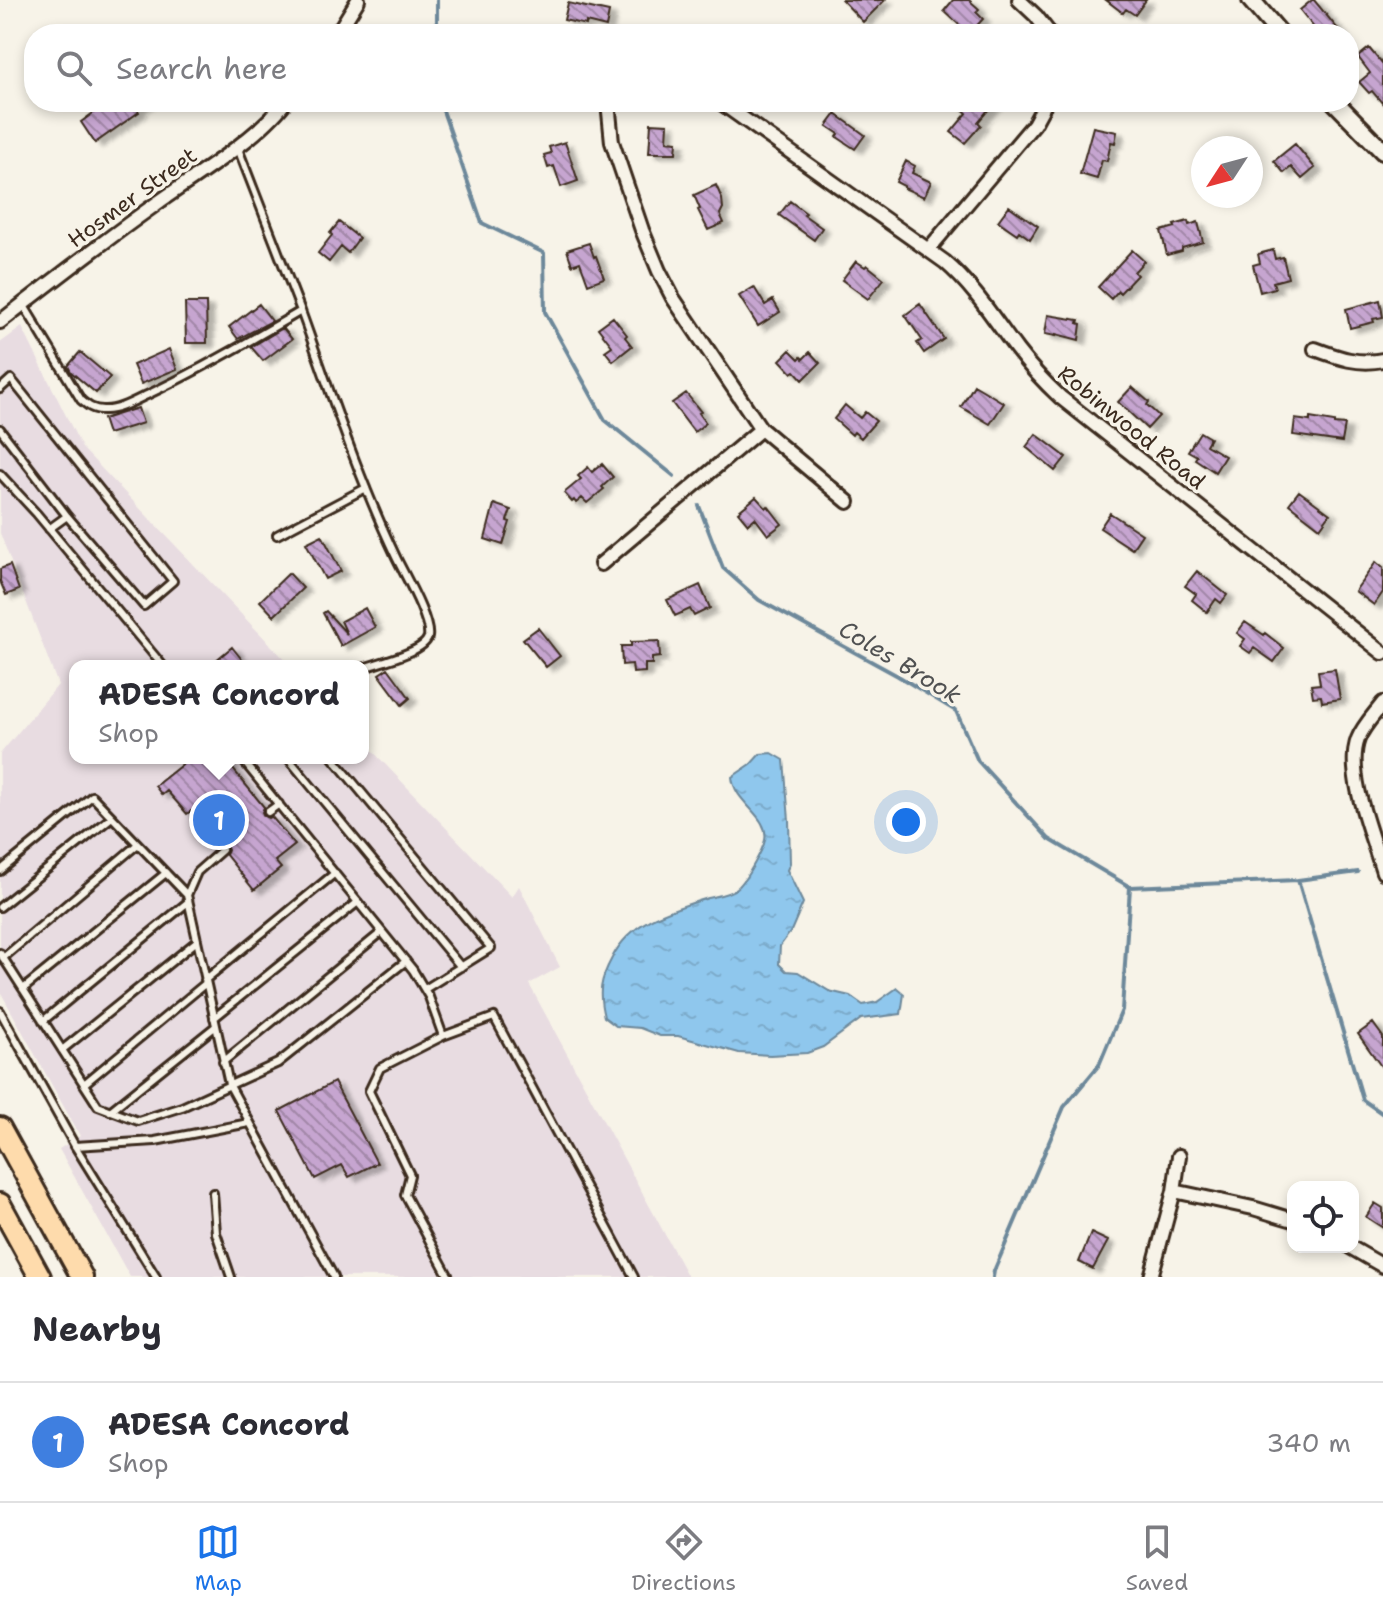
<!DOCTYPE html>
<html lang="en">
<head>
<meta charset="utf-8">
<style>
	body { margin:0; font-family:"Shantell Sans",sans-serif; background:#f2f2f3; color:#2b2b33 }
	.controls { position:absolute; right:24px; bottom:24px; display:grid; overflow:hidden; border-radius:16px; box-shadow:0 4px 12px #0003 }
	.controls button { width:72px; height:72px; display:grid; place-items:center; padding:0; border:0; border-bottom:2px solid #e1e1e2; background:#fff; color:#2b2b33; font:40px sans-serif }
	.compass { position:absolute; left:1191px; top:136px; width:72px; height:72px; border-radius:50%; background:#fff; box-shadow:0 4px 12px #0003; rotate:234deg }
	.you { position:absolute; left:906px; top:822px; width:28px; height:28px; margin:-20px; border:6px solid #fff; border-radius:50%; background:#1a73e8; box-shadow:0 0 0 12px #1a73e833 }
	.badge { display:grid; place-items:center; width:52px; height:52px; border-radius:50%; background:#1a73e8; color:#fff; font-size:26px; font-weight:700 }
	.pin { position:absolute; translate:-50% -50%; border:4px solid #fff; box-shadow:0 2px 8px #0006 }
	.popup { position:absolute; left:69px; top:660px; width:300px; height:104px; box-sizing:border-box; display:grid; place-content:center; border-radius:16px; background:#fff; filter:drop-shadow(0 2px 6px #0005); font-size:26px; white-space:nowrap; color:#7c7c81 }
	.popup b { font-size:30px; color:#2b2b33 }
	.popup::after { content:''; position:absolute; left:50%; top:100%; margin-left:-16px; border:16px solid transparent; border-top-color:#fff }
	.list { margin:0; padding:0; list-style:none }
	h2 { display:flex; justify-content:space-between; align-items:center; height:104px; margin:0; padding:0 32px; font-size:34px }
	h2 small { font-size:26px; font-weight:400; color:#7c7c81 }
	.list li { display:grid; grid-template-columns:52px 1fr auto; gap:24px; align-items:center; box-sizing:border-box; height:120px; padding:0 32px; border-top:2px solid #e1e1e2 }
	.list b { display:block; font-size:30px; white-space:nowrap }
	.list p { margin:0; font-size:26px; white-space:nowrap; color:#7c7c81 }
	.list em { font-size:26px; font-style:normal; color:#7c7c81 }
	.icon { flex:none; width:44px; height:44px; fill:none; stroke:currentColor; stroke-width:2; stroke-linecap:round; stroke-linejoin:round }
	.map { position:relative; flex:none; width:1383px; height:1277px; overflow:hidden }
	.search { position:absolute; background:#fff; box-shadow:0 4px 12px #0003; left:24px; right:24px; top:24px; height:88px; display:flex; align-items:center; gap:20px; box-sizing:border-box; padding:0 28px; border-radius:32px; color:#7c7c81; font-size:30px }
	.sheet { height:224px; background:#fff }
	nav { display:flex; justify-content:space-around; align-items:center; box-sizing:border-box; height:112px; border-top:2px solid #e1e1e2; background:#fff; font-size:22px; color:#7c7c81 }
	nav a { display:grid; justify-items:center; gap:4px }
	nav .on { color:#1a73e8 }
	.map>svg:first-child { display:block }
	.built { fill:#e8dce1 }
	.water { fill:url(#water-ripples); stroke:#6d889a; stroke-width:2 }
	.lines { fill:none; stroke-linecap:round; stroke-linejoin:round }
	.stream { stroke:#6d889a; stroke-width:4 }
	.building { fill:url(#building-back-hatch); stroke:#3b2a1e; stroke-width:2; filter:url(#shadow) }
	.service-casing { stroke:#3b2a1e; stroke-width:12 }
	.minor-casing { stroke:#3b2a1e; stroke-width:18 }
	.tertiary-casing { stroke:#3b2a1e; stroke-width:22 }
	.trunk-casing { stroke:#3b2a1e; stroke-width:26 }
	.service { stroke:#f7f3e8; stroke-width:6 }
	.minor { stroke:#f7f3e8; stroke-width:12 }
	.tertiary { stroke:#f7f3e8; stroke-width:16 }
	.trunk { stroke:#fedbac; stroke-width:20 }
	.labels { text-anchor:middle; stroke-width:7; stroke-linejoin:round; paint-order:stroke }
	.street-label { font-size:22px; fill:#3b2a1e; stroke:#f7f3e8 }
	.water-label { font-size:24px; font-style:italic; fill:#505152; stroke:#f7f3e8 }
</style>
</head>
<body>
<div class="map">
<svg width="1383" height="1277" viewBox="0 0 1383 1277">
	<defs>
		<pattern id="water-ripples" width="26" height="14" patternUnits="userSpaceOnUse" patternTransform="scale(2)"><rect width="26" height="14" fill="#8fc7ed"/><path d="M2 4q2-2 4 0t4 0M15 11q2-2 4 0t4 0" fill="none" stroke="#7cabcb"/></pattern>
		<pattern id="building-back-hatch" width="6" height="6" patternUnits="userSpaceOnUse" patternTransform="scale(2)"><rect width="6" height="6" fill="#c6a5d0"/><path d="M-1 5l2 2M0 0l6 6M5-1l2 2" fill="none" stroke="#a287a8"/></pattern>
		<filter id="shadow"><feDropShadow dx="7" dy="4" stdDeviation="2" flood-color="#0004"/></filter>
	</defs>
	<rect width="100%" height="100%" fill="#f7f3e8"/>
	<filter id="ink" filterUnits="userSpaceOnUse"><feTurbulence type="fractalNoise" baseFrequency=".0125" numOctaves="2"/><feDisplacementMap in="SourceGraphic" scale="16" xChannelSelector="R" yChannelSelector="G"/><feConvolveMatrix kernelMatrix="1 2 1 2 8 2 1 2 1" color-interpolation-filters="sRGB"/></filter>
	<g filter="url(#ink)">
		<path class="built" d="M22,327L82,448L291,666H75V758H363V741L512,897L519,886L560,967L529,984L688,1277H130L59,1149L80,1136L0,991V754L58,685L0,533V343Z"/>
		<path class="water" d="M772,753L784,760L789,820L790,863L787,870L803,903L791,931L780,946L779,964L786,971L798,972L829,991L850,996L863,1005L877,1002L897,988L904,994L901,1014L861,1019L823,1047L807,1053L770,1055L739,1053L678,1036H660L640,1028L616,1026L604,1017C598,993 600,980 612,958C631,920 670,910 708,898C717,896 730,894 737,888C745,882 763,850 765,840C770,816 734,803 732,777L751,764L760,754Z"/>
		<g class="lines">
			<path class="stream" d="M437,34V0
				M440,102L482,223L544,253L545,312L605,420L674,476
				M699,506L723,568L759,600L898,676L956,711L978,761L1049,839L1130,887L1122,1010L1099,1065L1064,1107L994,1271L993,1277
				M1298,880L1363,1100L1383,1114
				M1130,887L1298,880L1358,872"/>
		</g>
		<path class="building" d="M842,0H885L863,22Z
			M953,0H969L979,9L976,12L983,19L969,34L944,11Z
			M1106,0H1146L1135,15L1126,9L1123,13Z
			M1312,0H1314L1342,34H1319L1300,10Z
			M568,3L609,12L606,27L586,22V25L564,20Z
			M1369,48L1383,65V104L1372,91L1369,93L1359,82L1370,73L1358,57Z
			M108,102H147L137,109L139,112L95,143L81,122Z
			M954,102H995L978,122L981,125L965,143L951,132L967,113Z
			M836,114L865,135L855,149L837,137L839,134L827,126Z
			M651,123L668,124L667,141L677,142L676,153H649Z
			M1093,127L1117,132L1115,143L1111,142L1107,161L1102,160L1097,179L1080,174Z
			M565,142L578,181L561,187L554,166L548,168L544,155L551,153L549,147Z
			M1295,144L1315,168L1302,179L1291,167L1284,173L1274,161Z
			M906,161L915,166L912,173L931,182L924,197L904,188V186L896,182Z
			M716,185L722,199L723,208L720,214L724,223L708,230L698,210L700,209L694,195Z
			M790,201L806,213L804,215L822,228L814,240L779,215Z
			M1009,206L1038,226L1030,239L1019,231L1017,234L998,221Z
			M1188,221L1189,225L1198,222L1203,242L1182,248V251L1167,255L1161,231L1175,227L1174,225Z
			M339,222L359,238L348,253L341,247L329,262L318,253L332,235L330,233Z
			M589,243L594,257L596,256L604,278L588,284L580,262L572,265L567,250Z
			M1132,250L1144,261L1134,272L1137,275L1120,293L1118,291L1111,299L1098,287Z
			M1273,250L1275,259L1283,257L1288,278L1273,282L1275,288L1260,292L1253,265L1260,263L1258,254Z
			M856,261L865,267L867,265L884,279L868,299L842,280Z
			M754,287L765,305L773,300L780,312L758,326L739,296Z
			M1380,300L1383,317L1373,319L1374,322L1350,328L1346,309Z
			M185,303H206L207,343H186Z
			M259,304L272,321L238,339L229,327Z
			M920,304L944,339L924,353L917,343L922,340L905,315Z
			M1048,315L1079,320L1078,323L1081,324L1079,340L1056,334V336L1045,334Z
			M613,317L627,335L625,337L632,346L613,361L605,351L612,346L598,328Z
			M283,328L292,339L263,361L251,347Z
			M169,349L177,369L141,384L133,365Z
			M790,350L799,359L801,357L803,359L810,352L820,363L803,380L795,371L792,373L780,360Z
			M80,352L110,377L96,393L71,372L68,366Z
			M974,385L1004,403L990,424L961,407Z
			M1132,387L1149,402L1147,405L1159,416L1147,429L1118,402Z
			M686,393L701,412L699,413L706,423L694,432L672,403Z
			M845,405L860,418L865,412L876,421L861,438L854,432L852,435L834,419Z
			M138,408L143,423L108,434L103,419Z
			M1310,418L1334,422V424L1345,425L1342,442L1293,435L1295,419L1310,421Z
			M1200,432L1210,438L1206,445L1225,456L1215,472L1195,459L1197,456L1188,451Z
			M1036,434L1066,457L1055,471L1026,447Z
			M602,464L613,477L602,487L604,489L587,503L582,498L576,503L574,500L572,502L564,493L581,479L578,476L588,467L592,472Z
			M1299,491L1330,514L1320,528L1289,504Z
			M756,497L766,508L768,506L782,524L768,535L755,518L748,524L738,512Z
			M494,504L511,510L507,521L510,522L503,545L485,539Z
			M1110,513L1142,534L1132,549L1100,528Z
			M322,535L341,571L325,579L306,543Z
			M1376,562L1383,568V592L1374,605L1355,591Z
			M10,565L19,590L6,595L0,581V569Z
			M1197,571L1227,595L1221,603L1216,599L1207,612L1192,600L1196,594L1185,586Z
			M289,573L303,588L274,616L260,601Z
			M700,585L710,608L694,616L690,609L675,616L667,600Z
			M365,608L375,627L341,646L323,613L326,611L347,634L341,621Z
			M1245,622L1264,635L1265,633L1284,648L1274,662L1254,648L1250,653L1240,646L1245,639L1237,633Z
			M538,628L560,656L546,667L523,639Z
			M659,641L660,657L652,658V664H645V672L633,673L632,664L622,665L621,646H631V642Z
			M232,647L247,666H209Z
			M388,668L410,698L402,705L379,674Z
			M1335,669L1340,699L1322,702L1321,696L1313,697L1311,685L1320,684L1318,671Z
			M190,758H224L264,807L262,812L264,816L268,818L272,817L295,845L275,861L281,868L254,890L226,855L228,850L226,846L218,845L191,811L187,814L167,791L162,795L155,786Z
			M1373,1023L1383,1037V1069L1358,1034Z
			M334,1082L377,1163L349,1177L342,1165L315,1179L279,1111Z
			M1375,1203L1383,1208V1228L1366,1217Z
			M1091,1233L1108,1241L1093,1269L1079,1262Z"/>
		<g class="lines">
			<g class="service-casing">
				<path id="service" d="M237,146L301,311
					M23,304L81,400C88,406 93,410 103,410C118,411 136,400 149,394C202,369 252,340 301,311C331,394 358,477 396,557C404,574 431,620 428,637C425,652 377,663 363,668
					M0,389L11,379L173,581L144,606L67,516L0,429
					M0,474L37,514L163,666
					M49,529L67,516
					M277,535L366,488
					M241,758L413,970L429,997L443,1036L494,1017L634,1277
					M288,758L461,967
					M333,758L491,948L425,989
					M268,812L279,804
					M222,850L197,872L187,895L229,1084L334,1277
					M0,871L92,796L187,895
					M0,907L112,817
					M0,953L98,1106L138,1121L182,1107L278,1063L406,961
					M3,958L138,844
					M205,980L335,873
					M23,989L166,873
					M0,1011L75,1146L156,1277
					M214,1018L358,902
					M43,1021L188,902
					M443,1036L380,1068L369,1091L410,1175L405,1195L449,1277
					M62,1050L197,941
					M223,1062L382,932
					M84,1084L206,983
					M110,1111L216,1026
					M75,1146L155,1141L249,1123
					M213,1193L216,1233L231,1277"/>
			</g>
			<g class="minor-casing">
				<path id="minor" d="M1019,0L1036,16L1050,34
					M337,34L358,0
					M608,102L612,142L642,230L659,271L673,298L761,429L848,502
					M720,102L945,262C975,288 993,318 1017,350C1030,367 1044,382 1060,397L1383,653
					M928,250L1034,124L1046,102
					M0,322C51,282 103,242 156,204C195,176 256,140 285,102
					M1315,349C1339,358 1358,365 1383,360
					M601,564L761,429
					M1383,703C1374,715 1363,726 1358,739C1345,773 1373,838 1383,872
					M1174,1191L1253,1208L1293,1220
					M1350,1247L1383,1266
					M1151,1277L1174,1191L1179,1156"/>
			</g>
			<g class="tertiary-casing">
				<path id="tertiary" d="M1251,0L1280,34
					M1335,102L1383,151"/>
			</g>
			<g class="trunk-casing">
				<path id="trunk" d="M0,1128L82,1277
					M0,1204L40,1277"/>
			</g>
			<use href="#service" class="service"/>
			<use href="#minor" class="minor"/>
			<use href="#tertiary" class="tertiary"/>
			<use href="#trunk" class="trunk"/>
		</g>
	</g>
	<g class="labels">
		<g class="street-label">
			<text transform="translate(132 197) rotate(-36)" y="8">Hosmer Street</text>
			<text transform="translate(1132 427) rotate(39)" y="8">Robinwood Road</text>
		</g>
		<g class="water-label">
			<text transform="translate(900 662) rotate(31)" y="8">Coles Brook</text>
		</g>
	</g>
</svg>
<div class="controls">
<button><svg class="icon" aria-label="locate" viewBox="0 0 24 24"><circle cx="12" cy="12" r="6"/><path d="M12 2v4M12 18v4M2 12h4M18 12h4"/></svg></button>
</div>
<svg class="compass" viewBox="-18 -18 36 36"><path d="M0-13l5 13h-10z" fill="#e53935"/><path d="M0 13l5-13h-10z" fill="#7c7c81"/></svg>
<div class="you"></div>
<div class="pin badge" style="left:219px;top:820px;background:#3f7fe0">1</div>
<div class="popup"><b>ADESA Concord</b>Shop</div>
<div class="search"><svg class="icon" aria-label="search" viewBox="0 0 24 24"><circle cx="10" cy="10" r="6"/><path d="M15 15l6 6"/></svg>Search here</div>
</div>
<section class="sheet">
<h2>Nearby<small></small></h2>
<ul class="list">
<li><span class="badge" style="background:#3f7fe0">1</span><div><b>ADESA Concord</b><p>Shop</p></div><em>340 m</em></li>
</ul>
</section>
<nav>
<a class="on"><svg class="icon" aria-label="map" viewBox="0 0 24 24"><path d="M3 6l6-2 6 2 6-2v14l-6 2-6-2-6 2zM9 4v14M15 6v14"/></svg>Map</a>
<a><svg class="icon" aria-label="directions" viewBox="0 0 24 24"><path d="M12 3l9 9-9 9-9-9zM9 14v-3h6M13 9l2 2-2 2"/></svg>Directions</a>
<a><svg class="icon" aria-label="saved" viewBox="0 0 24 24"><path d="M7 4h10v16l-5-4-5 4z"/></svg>Saved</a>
</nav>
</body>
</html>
